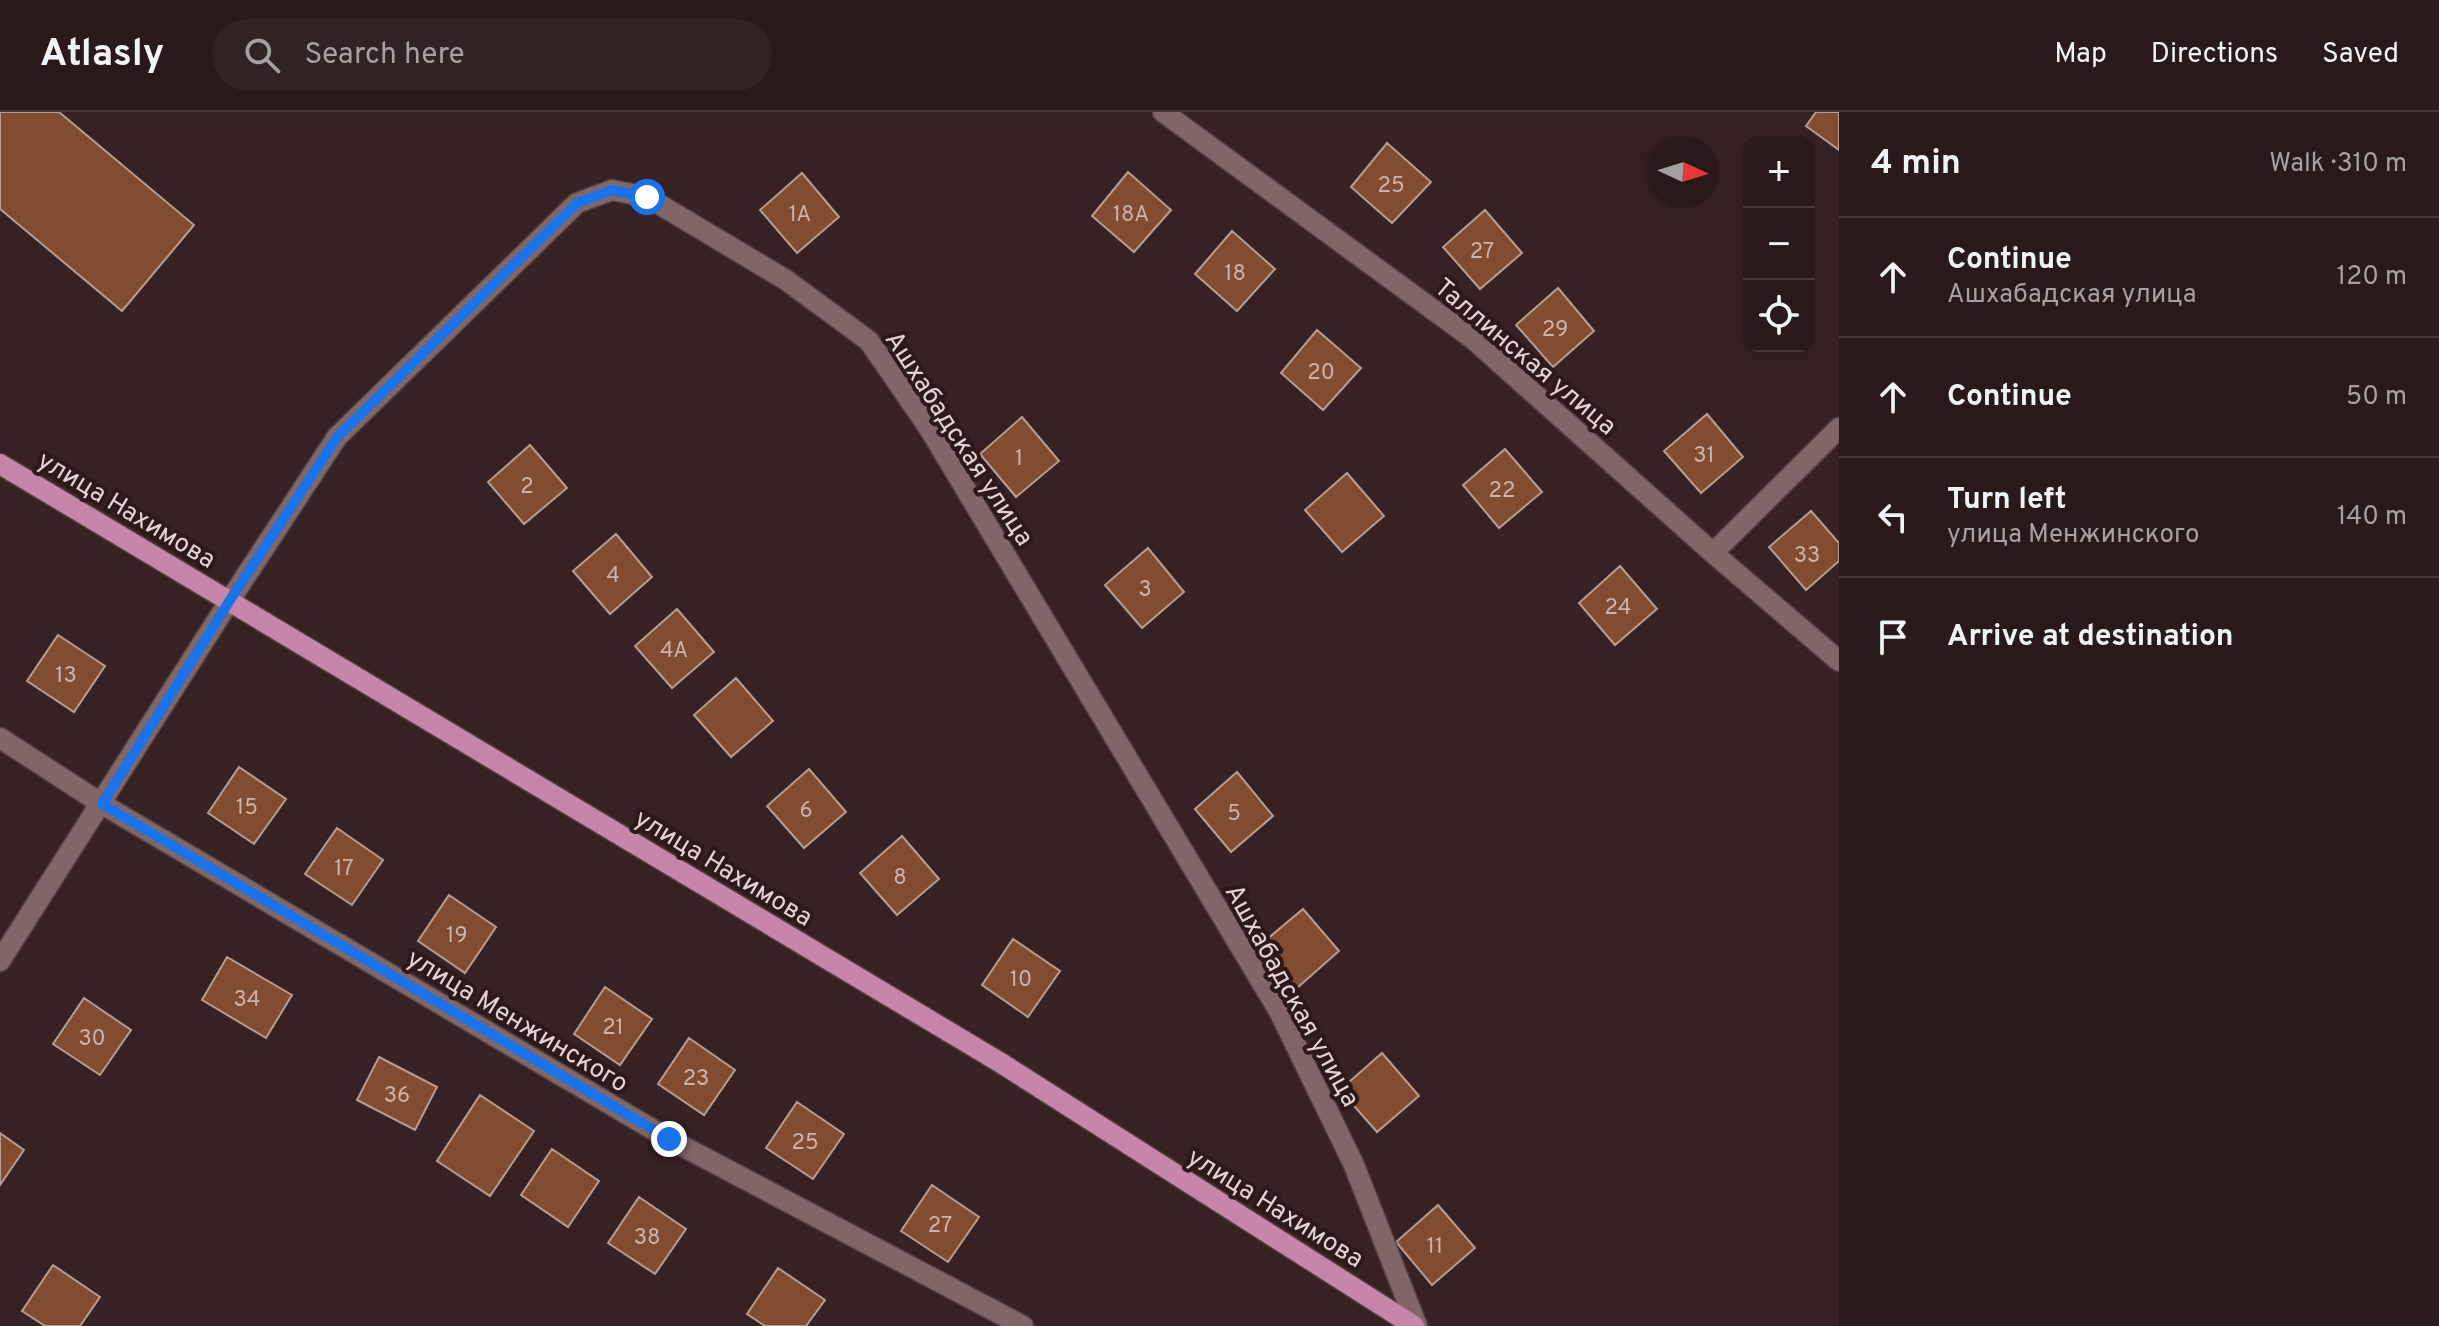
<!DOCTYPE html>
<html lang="en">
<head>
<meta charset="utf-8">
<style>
	body { margin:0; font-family:Overpass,sans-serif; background:#312223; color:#f1f3f6 }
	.controls { position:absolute; right:24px; top:24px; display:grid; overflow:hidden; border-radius:16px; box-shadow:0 4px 20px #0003 }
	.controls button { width:72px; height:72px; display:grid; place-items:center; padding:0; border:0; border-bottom:2px solid #453839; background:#29191a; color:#f1f3f6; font:40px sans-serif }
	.compass { position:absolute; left:1647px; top:24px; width:72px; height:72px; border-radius:50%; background:#29191a; box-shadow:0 4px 20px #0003; rotate:94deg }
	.stop { position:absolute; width:24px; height:24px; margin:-18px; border:6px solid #1a73e8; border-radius:50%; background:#fff }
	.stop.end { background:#1a73e8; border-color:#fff; box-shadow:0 2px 8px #0008 }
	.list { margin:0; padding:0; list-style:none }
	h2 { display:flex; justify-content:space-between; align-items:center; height:104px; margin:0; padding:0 32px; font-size:34px }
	h2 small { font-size:26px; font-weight:400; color:#a5a0a2 }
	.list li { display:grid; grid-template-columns:52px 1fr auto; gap:24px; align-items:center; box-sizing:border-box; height:120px; padding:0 32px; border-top:2px solid #453839 }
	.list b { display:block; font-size:30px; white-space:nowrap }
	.list p { margin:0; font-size:26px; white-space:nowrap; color:#a5a0a2 }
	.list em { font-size:26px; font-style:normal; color:#a5a0a2 }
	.icon { flex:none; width:44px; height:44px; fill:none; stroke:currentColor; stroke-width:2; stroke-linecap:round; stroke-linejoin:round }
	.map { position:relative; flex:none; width:1839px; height:1214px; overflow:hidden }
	header { display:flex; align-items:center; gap:48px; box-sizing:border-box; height:112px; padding:0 40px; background:#29191a; border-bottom:2px solid #453839 }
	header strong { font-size:38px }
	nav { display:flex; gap:44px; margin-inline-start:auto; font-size:28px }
	.search { width:560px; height:72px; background:#312223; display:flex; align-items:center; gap:20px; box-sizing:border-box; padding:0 28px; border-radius:44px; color:#a5a0a2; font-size:30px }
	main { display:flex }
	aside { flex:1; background:#29191a }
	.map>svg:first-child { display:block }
	.building { fill:#824c30; stroke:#b69d92; stroke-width:2 }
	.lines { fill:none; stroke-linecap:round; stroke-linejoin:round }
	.lane-casing { stroke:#503f40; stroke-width:23 }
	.street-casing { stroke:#503f40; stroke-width:23 }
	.primary-casing { stroke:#503f40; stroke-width:23 }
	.lane { stroke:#806667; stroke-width:20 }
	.street { stroke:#806667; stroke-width:20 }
	.primary { stroke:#c785a9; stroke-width:20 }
	.route { stroke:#1a73e8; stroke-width:10 }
	.labels { text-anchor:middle; stroke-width:8; stroke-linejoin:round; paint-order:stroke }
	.number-label { font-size:22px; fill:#cbb2ab }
	.street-label { font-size:26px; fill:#e3d4d4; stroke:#2d181a }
</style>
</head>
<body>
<header>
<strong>Atlasly</strong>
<div class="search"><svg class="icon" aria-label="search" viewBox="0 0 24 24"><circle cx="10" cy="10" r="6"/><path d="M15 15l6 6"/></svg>Search here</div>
<nav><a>Map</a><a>Directions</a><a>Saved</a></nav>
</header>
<main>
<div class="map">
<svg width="1839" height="1214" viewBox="0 0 1839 1214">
	<rect width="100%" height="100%" fill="#372123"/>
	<path class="building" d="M0,0H59L194,113L122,199L0,97Z
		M1816,0H1839V38L1806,14Z
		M1387,31L1431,70L1392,111L1351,75Z
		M1128,60L1171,98L1134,140L1092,104Z
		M802,61L839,105L797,141L760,98Z
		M1485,98L1522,141L1480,177L1443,135Z
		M1232,119L1275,157L1237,199L1195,162Z
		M1558,176L1594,219L1553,255L1516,213Z
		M1317,218L1361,256L1323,298L1281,261Z
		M1707,302L1743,345L1701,381L1664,339Z
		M1022,305L1059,349L1016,385L980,342Z
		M530,333L567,376L524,412L488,370Z
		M1505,337L1542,380L1499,416L1463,373Z
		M1347,361L1384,404L1342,440L1305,398Z
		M1811,399L1839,431V449L1806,478L1769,435Z
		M616,422L652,465L610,502L573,459Z
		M1148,436L1184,480L1142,516L1105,473Z
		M1620,454L1657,497L1615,533L1579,491Z
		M677,497L714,540L672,576L635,534Z
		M58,523L105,554L74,600L27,569Z
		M736,566L773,609L731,645L694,603Z
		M239,655L286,687L254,732L208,701Z
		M809,657L846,700L804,736L767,694Z
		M1237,660L1273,704L1231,740L1195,697Z
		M337,716L383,748L352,793L305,762Z
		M902,724L939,767L897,803L860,761Z
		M449,783L496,815L465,861L418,829Z
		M1303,797L1339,839L1297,876L1260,833Z
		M1013,827L1060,859L1028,905L982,873Z
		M227,845L292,883L266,926L202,888Z
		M605,875L652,907L620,953L574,922Z
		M84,886L131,918L100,963L53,932Z
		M689,926L735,958L704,1003L658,972Z
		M1382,941L1419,984L1377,1020L1340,978Z
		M379,945L437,975L415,1018L357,988Z
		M480,983L534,1019L490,1084L437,1049Z
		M797,990L844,1022L813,1067L766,1036Z
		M0,1021L24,1038L0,1073Z
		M552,1037L599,1069L568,1115L521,1083Z
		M932,1073L979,1105L948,1150L901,1119Z
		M639,1085L686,1117L655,1162L608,1131Z
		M1438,1093L1475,1136L1432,1173L1396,1130Z
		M53,1153L100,1185L80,1214H45L22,1199Z
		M778,1156L825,1188L806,1214H765L747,1202Z"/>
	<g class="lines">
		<g class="lane-casing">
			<path id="lane" d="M0,849L230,488"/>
		</g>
		<g class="street-casing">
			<path id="street" d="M1163,0L1473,227L1713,441L1839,549
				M1713,441L1839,316
				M230,488L337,325L577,91L612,78L647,85L786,168L869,229L929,316L1279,899L1354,1053L1417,1214
				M0,626L102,692L669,1027L1023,1214"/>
		</g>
		<g class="primary-casing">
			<path id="primary" d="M0,352L1001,951L1414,1214"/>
		</g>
		<use href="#lane" class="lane"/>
		<use href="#street" class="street"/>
		<use href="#primary" class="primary"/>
	</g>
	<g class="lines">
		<path class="route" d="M647,85L612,78L577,91L337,325L230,488L102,692L669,1027"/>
	</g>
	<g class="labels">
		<g class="number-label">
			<text x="1391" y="80">25</text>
			<text x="800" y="109">1А</text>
			<text x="1131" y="109">18А</text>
			<text x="1482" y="146">27</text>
			<text x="1235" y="168">18</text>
			<text x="1555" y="224">29</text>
			<text x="1321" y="267">20</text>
			<text x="1704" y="350">31</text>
			<text x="1019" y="353">1</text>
			<text x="527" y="381">2</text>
			<text x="1502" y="385">22</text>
			<text x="1807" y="450">33</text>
			<text x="613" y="470">4</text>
			<text x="1145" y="484">3</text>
			<text x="1618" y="502">24</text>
			<text x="674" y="545">4А</text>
			<text x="66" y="570">13</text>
			<text x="247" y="702">15</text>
			<text x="806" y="705">6</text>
			<text x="1234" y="708">5</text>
			<text x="344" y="763">17</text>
			<text x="900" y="772">8</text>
			<text x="457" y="830">19</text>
			<text x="1021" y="874">10</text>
			<text x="247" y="894">34</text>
			<text x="613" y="922">21</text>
			<text x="92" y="933">30</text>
			<text x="696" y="973">23</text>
			<text x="397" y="990">36</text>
			<text x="805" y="1037">25</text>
			<text x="940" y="1120">27</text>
			<text x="647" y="1132">38</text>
			<text x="1435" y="1141">11</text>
		</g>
		<g class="street-label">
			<text transform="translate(1526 244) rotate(40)" y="9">Таллинская улица</text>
			<text transform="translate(960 326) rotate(57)" y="9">Ашхабадская улица</text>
			<text transform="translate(127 397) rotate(31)" y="9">улица Нахимова</text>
			<text transform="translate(724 755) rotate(31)" y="9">улица Нахимова</text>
			<text transform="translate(1293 883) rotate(61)" y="9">Ашхабадская улица</text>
			<text transform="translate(518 908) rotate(31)" y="9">улица Менжинского</text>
			<text transform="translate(1276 1095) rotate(32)" y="9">улица Нахимова</text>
		</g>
	</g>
</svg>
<div class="controls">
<button>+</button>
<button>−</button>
<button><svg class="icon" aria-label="locate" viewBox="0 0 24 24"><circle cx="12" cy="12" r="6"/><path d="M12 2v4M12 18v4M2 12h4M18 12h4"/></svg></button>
</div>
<svg class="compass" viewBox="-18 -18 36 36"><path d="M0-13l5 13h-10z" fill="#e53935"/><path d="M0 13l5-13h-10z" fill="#a5a0a2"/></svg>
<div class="stop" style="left:647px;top:85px"></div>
<div class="stop end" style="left:669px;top:1027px"></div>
</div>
<aside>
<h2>4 min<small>Walk · 310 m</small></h2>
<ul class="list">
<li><svg class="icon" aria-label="ahead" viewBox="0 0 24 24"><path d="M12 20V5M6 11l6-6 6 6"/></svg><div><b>Continue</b><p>Ашхабадская улица</p></div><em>120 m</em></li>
<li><svg class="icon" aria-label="ahead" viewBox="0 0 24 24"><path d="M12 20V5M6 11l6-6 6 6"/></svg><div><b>Continue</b></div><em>50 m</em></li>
<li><svg class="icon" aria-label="left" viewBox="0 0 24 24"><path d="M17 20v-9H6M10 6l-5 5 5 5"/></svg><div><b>Turn left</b><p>улица Менжинского</p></div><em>140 m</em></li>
<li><svg class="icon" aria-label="arrive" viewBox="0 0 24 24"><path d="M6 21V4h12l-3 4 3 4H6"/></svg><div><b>Arrive at destination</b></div></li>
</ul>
</aside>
</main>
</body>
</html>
